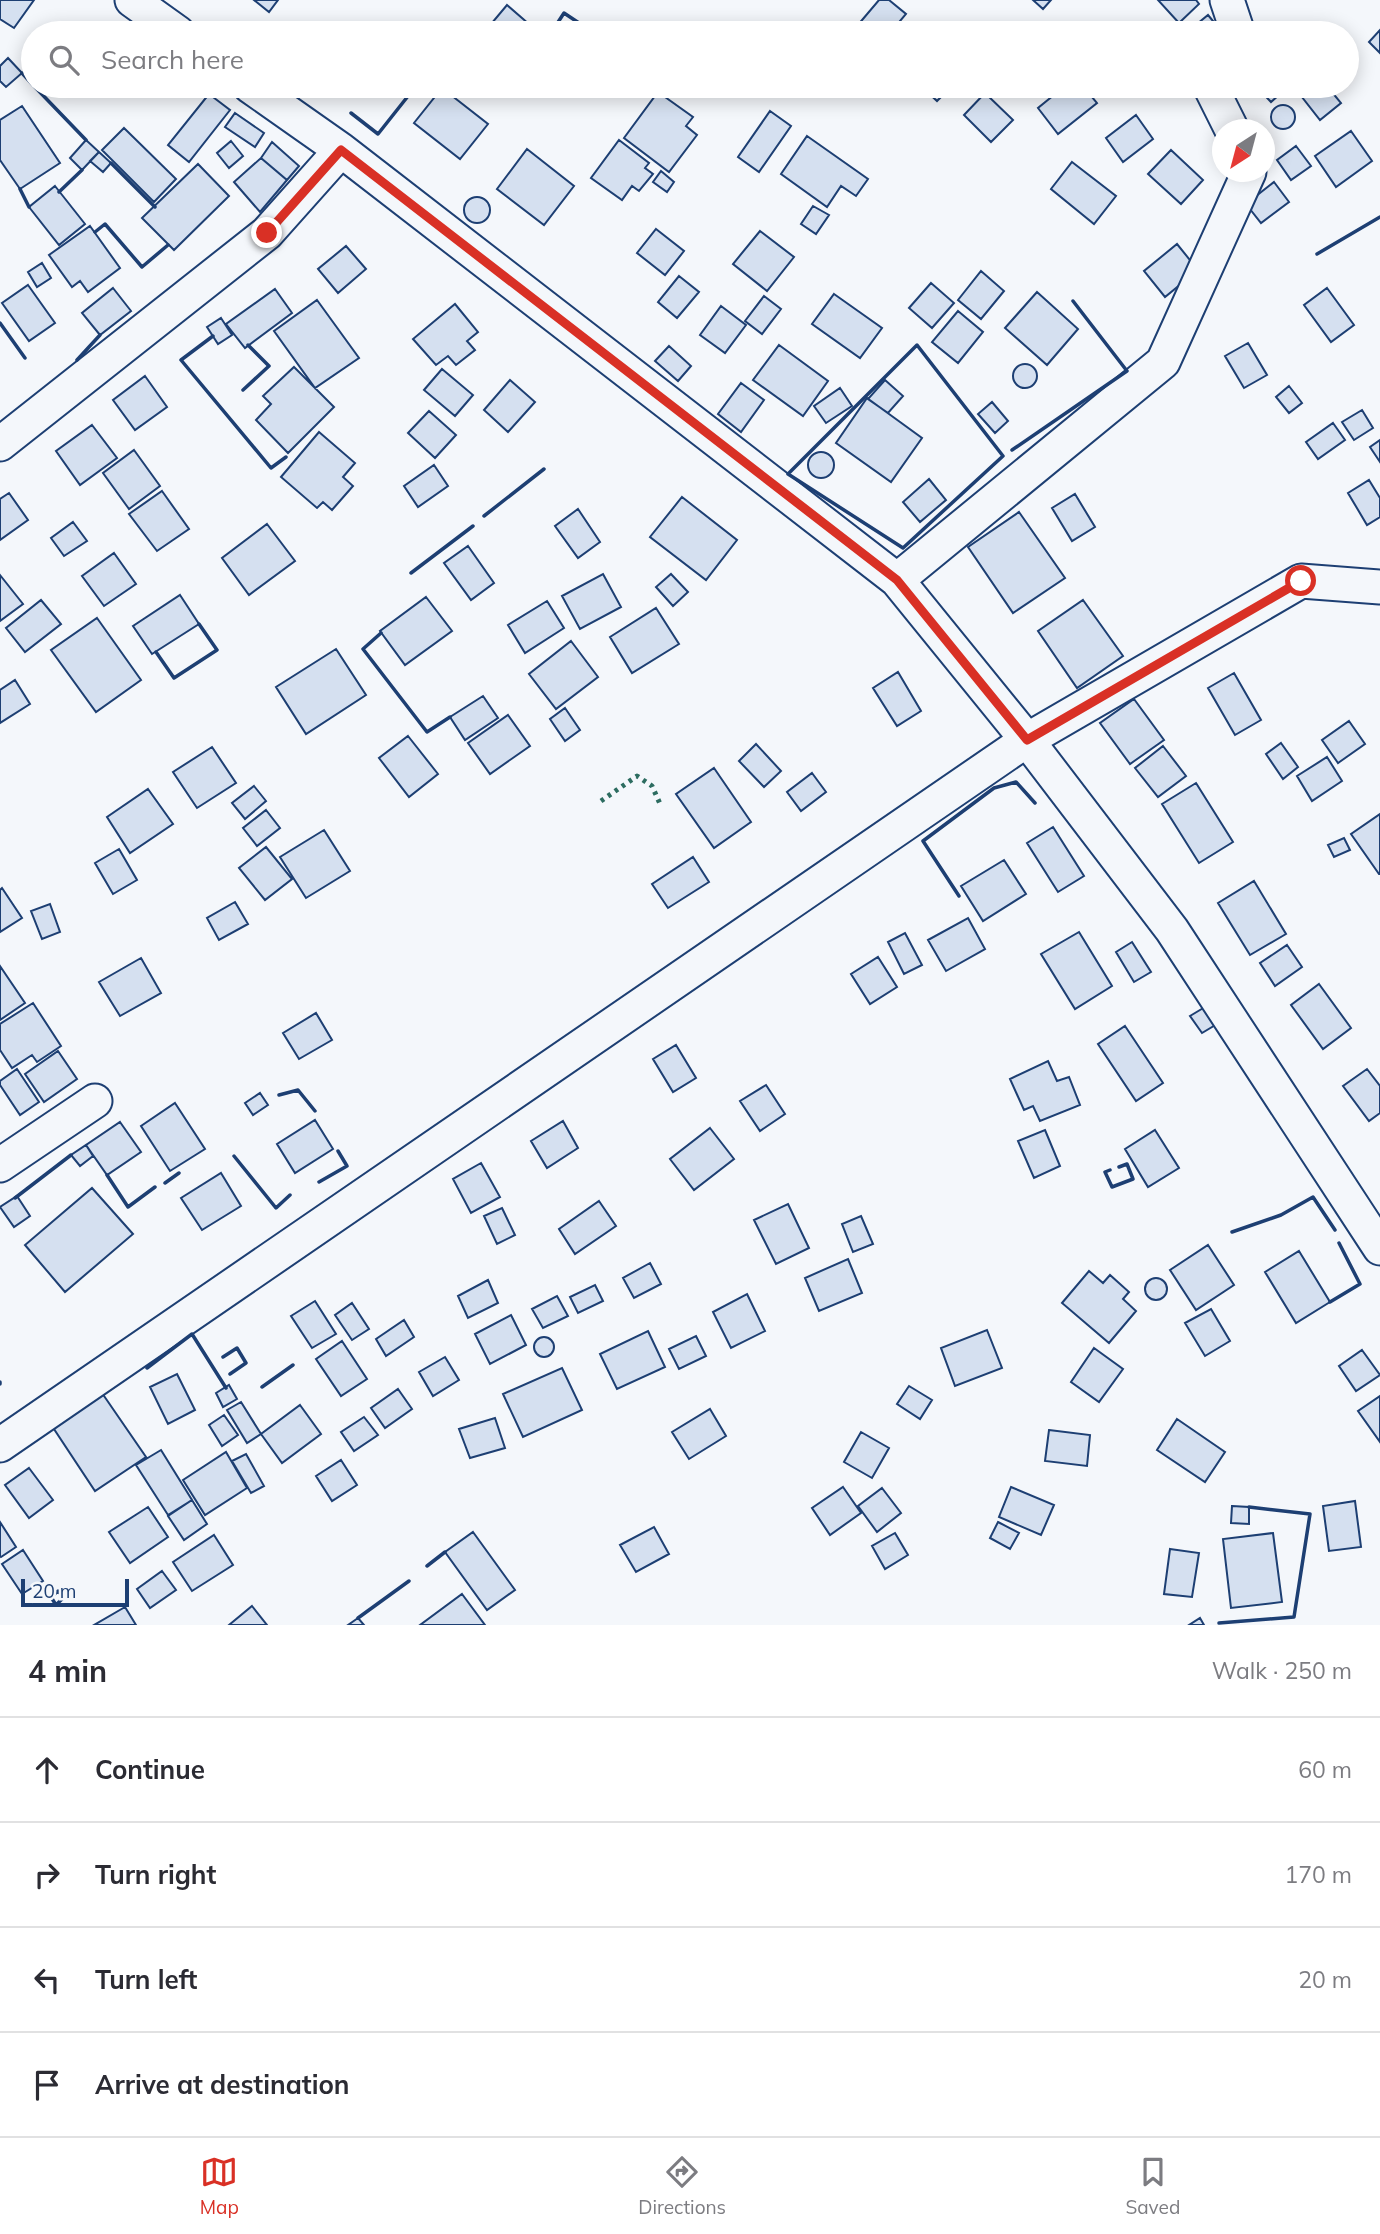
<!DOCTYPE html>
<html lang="en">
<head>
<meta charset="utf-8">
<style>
	body { margin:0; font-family:Mulish,sans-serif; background:#f2f2f3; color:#2b2b33 }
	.compass { position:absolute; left:1212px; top:119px; width:63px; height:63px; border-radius:50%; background:#fff; box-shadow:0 4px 18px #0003; rotate:216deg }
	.scale { position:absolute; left:21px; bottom:18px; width:108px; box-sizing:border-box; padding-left:7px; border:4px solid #1d3f73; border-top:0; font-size:19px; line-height:24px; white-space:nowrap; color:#1d3f73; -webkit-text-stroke:5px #f4f7fb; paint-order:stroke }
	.stop { position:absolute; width:21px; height:21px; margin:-16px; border:5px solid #d93025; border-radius:50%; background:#fff }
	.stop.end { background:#d93025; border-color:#fff; box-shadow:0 2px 7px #0008 }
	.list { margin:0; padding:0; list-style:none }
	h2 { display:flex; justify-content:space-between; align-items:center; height:91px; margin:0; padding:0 28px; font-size:30px }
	h2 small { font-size:23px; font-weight:400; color:#7c7c81 }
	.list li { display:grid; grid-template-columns:46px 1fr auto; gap:21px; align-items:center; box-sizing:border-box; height:105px; padding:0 28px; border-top:2px solid #e1e1e2 }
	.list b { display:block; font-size:26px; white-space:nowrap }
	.list em { font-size:23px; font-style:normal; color:#7c7c81 }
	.icon { flex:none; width:38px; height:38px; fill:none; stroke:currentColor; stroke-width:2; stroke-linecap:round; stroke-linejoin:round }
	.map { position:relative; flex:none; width:1380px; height:1625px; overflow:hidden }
	.search { position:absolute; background:#fff; box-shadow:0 4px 18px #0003; left:21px; right:21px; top:21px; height:77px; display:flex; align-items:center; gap:18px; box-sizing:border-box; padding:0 24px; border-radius:38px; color:#7c7c81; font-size:26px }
	.sheet { height:511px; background:#fff }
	nav { display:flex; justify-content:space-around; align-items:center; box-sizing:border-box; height:98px; border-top:2px solid #e1e1e2; background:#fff; font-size:19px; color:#7c7c81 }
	nav a { display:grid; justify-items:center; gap:4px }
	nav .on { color:#d93025 }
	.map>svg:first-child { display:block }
	.building { fill:#d5e0f0; stroke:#1d3f73; stroke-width:2 }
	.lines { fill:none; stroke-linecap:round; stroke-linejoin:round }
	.street-casing { stroke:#1d3f73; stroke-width:37 }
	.street { stroke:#f4f7fb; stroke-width:33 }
	.hedge { stroke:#2c6c60; stroke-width:5; stroke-dasharray:3.5 5; stroke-linecap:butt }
	.wall { stroke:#1d3f73; stroke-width:3.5 }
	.route { stroke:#d93025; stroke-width:9 }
</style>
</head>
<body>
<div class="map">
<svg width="1380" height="1625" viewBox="0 0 1380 1625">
	<rect width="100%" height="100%" fill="#f4f7fb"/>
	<path class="building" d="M0,0H34L14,28L0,19Z
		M254,0H278L269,12Z
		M879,0H889L906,14L890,33H865L857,26Z
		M1033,0H1051L1043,9Z
		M1158,0H1196L1199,4L1179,23Z
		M507,5L537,31L535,33H490L486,30Z
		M1208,15L1223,33H1186Z
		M1380,30V53L1369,42Z
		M8,58L22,73L6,87L0,81V66Z
		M679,86H693L688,92Z
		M921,86H952L937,101Z
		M1065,86H1083L1097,103L1058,134L1038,108Z
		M1256,86H1289L1271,102Z
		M1306,86H1327L1341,103L1320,120L1298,92Z
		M442,88L488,124L460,159L414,123Z
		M658,92L693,117L686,126L697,135L669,172L624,138Z
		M985,93L1013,120L991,142L964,115Z
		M209,94L230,110L189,162L168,145Z
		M1271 117a12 12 0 1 1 24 0a12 12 0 1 1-24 0Z
		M22,106L60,163L20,189L0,160V120Z
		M770,111L791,126L759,172L738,157Z
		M235,113L264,133L255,147L225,127Z
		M1136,115L1153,139L1123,162L1106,138Z
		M124,128L176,179L154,202L102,150Z
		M1351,131L1372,161L1336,187L1315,156Z
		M807,136L868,179L856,196L841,186L827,207L781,174Z
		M86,140L99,152L82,170L70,158Z
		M619,140L649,163L645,168L653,174L639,191L632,186L622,200L591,178Z
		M231,141L243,156L229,168L217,153Z
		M272,142L299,166L287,180L261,158Z
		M1296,146L1311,166L1291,180L1277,160Z
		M527,149L574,186L544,225L497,189Z
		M1171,150L1203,180L1181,204L1148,174Z
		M99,152L111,163L103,172L90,161Z
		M261,158L287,180L260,212L234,182Z
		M1072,162L1116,196L1094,224L1051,189Z
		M198,164L229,196L174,250L142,218Z
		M661,171L674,182L667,192L653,182Z
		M1274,182L1289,202L1261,223L1246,204Z
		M55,186L85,224L59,245L29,207Z
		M464 210a13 13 0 1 1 26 0a13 13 0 1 1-26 0Z
		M813,206L829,215L816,234L801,224Z
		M90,226L120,268L88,292L80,281L72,287L49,255Z
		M656,229L684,251L665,275L637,253Z
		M760,231L794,257L767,291L733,264Z
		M1177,244L1198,270L1165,297L1144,271Z
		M346,246L366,269L338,293L318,269Z
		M42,263L51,278L37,287L28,272Z
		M981,271L1004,291L981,319L958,300Z
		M679,276L699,292L677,318L658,302Z
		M931,283L954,303L932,328L909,308Z
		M28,285L55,323L29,341L2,303Z
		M113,288L131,311L100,335L82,313Z
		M1327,288L1354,325L1331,342L1304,305Z
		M275,289L292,313L245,348L226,324Z
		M1037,292L1078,329L1047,365L1005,328Z
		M834,294L882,328L860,358L812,324Z
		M764,296L781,309L762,334L745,321Z
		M317,300L359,358L315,388L274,331Z
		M455,304L478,332L467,341L475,350L456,365L448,356L436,365L413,339Z
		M721,306L746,325L725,353L700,335Z
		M958,311L983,332L958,363L932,342Z
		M221,318L232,335L218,344L207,327Z
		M1248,343L1267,375L1244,388L1225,356Z
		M779,345L828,381L803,416L753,380Z
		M669,346L691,366L678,381L655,361Z
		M1013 376a12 12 0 1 1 24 0a12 12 0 1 1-24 0Z
		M294,367L334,407L288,453L256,420L271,404L263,396Z
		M442,369L473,395L455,416L424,390Z
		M145,376L167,407L135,430L113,400Z
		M510,380L535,402L508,432L484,410Z
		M885,380L903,396L888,413L868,399Z
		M741,383L764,400L741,432L718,414Z
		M1289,386L1302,403L1289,413L1276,397Z
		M840,388L852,406L826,423L814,406Z
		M867,398L922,438L891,482L836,443Z
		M992,402L1008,421L995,433L978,414Z
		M1362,410L1373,428L1354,440L1342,422Z
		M429,411L456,435L435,458L408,433Z
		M1333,423L1345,440L1318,459L1306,442Z
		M92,425L117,458L80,485L56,451Z
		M319,432L355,463L343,477L353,486L332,510L323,502L317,508L281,477Z
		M1380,440V462L1370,447Z
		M134,450L160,486L129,509L103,473Z
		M808 465a13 13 0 1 1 26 0a13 13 0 1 1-26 0Z
		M434,465L448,486L418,507L404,486Z
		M929,479L946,500L920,522L903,502Z
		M1369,480L1380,498V517L1367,525L1348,493Z
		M162,491L189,529L157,551L129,514Z
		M9,493L28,520L0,540V499Z
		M1075,494L1095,527L1072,541L1052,508Z
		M682,497L737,540L706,580L650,537Z
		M578,509L600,542L578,558L555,526Z
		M1019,512L1065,578L1013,613L968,547Z
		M73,522L87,541L64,556L51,538Z
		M267,524L295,561L249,595L222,558Z
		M468,546L494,583L471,600L444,563Z
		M114,553L136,584L104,606L82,576Z
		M603,574L621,607L580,629L562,596Z
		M671,574L688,592L673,606L656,587Z
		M0,575L23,604L0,621Z
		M180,595L199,624L152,654L133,626Z
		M426,597L452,631L405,665L380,631Z
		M41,600L61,624L25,652L6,628Z
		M1083,600L1123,656L1077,688L1038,631Z
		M547,601L564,628L525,653L508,625Z
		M656,608L679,644L632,673L610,637Z
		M97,618L141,680L96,712L51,650Z
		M571,641L598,677L556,709L529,674Z
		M336,649L366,695L306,734L276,687Z
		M898,672L921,711L897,726L873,688Z
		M1234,673L1261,720L1235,735L1208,688Z
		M15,680L30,704L0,723V690Z
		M483,696L498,718L465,740L450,717Z
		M1134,699L1164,740L1130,764L1100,723Z
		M565,708L580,730L565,741L550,719Z
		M508,715L530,746L490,774L468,743Z
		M1349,721L1365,744L1338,763L1322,740Z
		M408,736L438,774L409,797L379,758Z
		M1281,743L1298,767L1283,779L1266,754Z
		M756,744L781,771L764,787L739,761Z
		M1163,746L1186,776L1158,797L1135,768Z
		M212,747L236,783L197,808L173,772Z
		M1327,757L1342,781L1312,801L1297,776Z
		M714,768L751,822L714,848L676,794Z
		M812,773L826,792L801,811L787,792Z
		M1196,783L1233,842L1199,863L1162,804Z
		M254,786L266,801L245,819L232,803Z
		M148,789L173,824L130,853L107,817Z
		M266,810L280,828L257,846L243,828Z
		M1380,814V874H1379L1351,834Z
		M1053,827L1084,876L1058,892L1027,843Z
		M324,830L350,871L306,898L280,857Z
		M1344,838L1350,850L1334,857L1328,845Z
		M266,847L292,879L265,900L239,868Z
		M119,849L137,880L113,894L95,863Z
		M693,857L709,882L668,908L652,884Z
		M1004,860L1026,894L983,921L961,886Z
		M1254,881L1286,934L1250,955L1218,903Z
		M2,888L22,918L0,932V890Z
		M235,902L248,924L219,940L207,918Z
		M50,904L60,932L42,939L31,911Z
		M968,918L985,949L946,971L928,940Z
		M1079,932L1112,986L1075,1009L1041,954Z
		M905,933L922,965L904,974L888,942Z
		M1132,942L1151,972L1134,982L1116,952Z
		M1287,945L1302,967L1275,986L1260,963Z
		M878,957L897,987L870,1004L851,974Z
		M141,958L161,993L120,1016L99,982Z
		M0,966L25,1003L0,1020Z
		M1319,984L1351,1028L1323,1049L1291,1005Z
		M33,1003L61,1046L37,1062L32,1055L12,1068L0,1050V1024Z
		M1205,1007L1217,1024L1202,1033L1190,1016Z
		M316,1013L332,1040L299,1059L283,1033Z
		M1125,1026L1163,1083L1136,1101L1098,1044Z
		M676,1045L696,1078L673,1092L653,1059Z
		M58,1051L77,1079L44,1102L25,1074Z
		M1048,1061L1057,1081L1069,1077L1080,1105L1040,1121L1033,1106L1024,1110L1010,1079Z
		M17,1069L39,1102L20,1115L0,1085V1081Z
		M1367,1069L1380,1086V1113L1369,1121L1343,1086Z
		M766,1085L785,1114L760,1131L740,1101Z
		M260,1093L268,1105L253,1115L245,1103Z
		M175,1103L205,1149L170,1171L141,1126Z
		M315,1120L333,1149L295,1173L277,1144Z
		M563,1121L578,1148L547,1168L531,1141Z
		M120,1122L141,1152L107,1175L86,1145Z
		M710,1128L734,1159L694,1190L670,1159Z
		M1045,1130L1060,1166L1034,1178L1018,1141Z
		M1155,1130L1179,1168L1148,1187L1125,1149Z
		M86,1145L93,1156L80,1166L71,1155Z
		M481,1163L500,1197L471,1213L453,1179Z
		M221,1173L241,1206L202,1230L181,1198Z
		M92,1188L133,1234L65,1292L25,1245Z
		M17,1196L30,1216L14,1227L0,1207Z
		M599,1201L616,1226L575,1254L559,1229Z
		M788,1204L809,1248L776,1264L754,1220Z
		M502,1208L515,1235L497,1244L484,1216Z
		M861,1216L873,1244L853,1252L842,1224Z
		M1208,1245L1234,1285L1196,1310L1170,1270Z
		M1299,1251L1330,1302L1296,1323L1265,1272Z
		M848,1259L862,1293L819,1311L805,1278Z
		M650,1263L661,1284L634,1298L623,1278Z
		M1089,1271L1103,1283L1110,1275L1129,1292L1123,1299L1136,1311L1109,1343L1062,1303Z
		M1145 1289a11 11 0 1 1 22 0a11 11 0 1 1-22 0Z
		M488,1280L498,1303L468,1318L458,1296Z
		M595,1285L603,1301L578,1313L570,1297Z
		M747,1294L765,1331L731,1348L713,1312Z
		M557,1296L568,1316L543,1328L532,1309Z
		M315,1301L336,1334L312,1348L291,1316Z
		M352,1303L369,1329L352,1340L335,1315Z
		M1211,1309L1230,1341L1205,1356L1185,1323Z
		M511,1315L526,1345L490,1364L475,1334Z
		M404,1320L414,1337L386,1356L376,1339Z
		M987,1330L1002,1368L955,1386L941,1348Z
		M648,1331L665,1367L617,1389L600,1354Z
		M696,1336L706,1356L679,1369L669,1349Z
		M534 1347a10 10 0 1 1 20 0a10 10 0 1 1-20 0Z
		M342,1341L367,1379L341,1396L316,1359Z
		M1094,1348L1123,1369L1099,1402L1071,1382Z
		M1362,1350L1380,1375L1356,1391L1339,1366Z
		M445,1357L459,1380L433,1396L419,1372Z
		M562,1368L582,1410L523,1437L503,1394Z
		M177,1374L195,1410L168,1424L150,1387Z
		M229,1385L237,1399L223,1407L216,1393Z
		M909,1386L932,1400L920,1419L897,1404Z
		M398,1389L412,1409L385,1428L371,1408Z
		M102,1393L146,1457L95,1491L52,1426Z
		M1380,1396V1442L1358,1411Z
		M241,1402L261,1434L247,1443L227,1410Z
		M300,1405L321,1434L282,1463L261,1434Z
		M710,1409L726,1436L689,1459L672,1432Z
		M224,1415L238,1435L222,1446L209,1425Z
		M364,1417L378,1435L354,1451L341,1432Z
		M495,1418L505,1448L470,1458L459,1429Z
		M1177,1419L1225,1452L1205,1482L1157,1450Z
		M1049,1430L1090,1435L1087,1466L1045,1461Z
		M861,1432L889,1448L872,1478L844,1462Z
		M161,1450L192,1500L168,1515L136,1465Z
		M226,1452L247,1488L205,1515L183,1480Z
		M246,1454L264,1486L251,1493L232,1461Z
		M341,1460L357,1485L332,1501L316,1476Z
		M29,1468L53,1500L29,1518L5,1485Z
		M843,1487L861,1513L830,1535L812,1508Z
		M1011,1487L1054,1505L1041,1535L999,1517Z
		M882,1488L901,1513L877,1532L858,1506Z
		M192,1500L207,1524L184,1540L168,1516Z
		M1355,1501L1361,1547L1329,1551L1323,1506Z
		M1232,1506L1249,1507V1524L1231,1523Z
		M148,1507L168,1537L130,1563L109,1532Z
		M0,1522L16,1547L1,1557L0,1556Z
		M998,1522L1019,1533L1010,1549L990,1538Z
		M654,1527L669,1554L636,1572L620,1545Z
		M473,1532L515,1590L487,1610L445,1552Z
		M895,1533L908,1555L885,1569L872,1546Z
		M1273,1533L1282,1602L1231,1608L1223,1539Z
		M214,1535L233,1565L192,1591L173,1562Z
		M1170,1549L1199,1553L1192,1597L1164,1594Z
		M23,1550L43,1581L22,1594L2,1564Z
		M162,1571L176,1590L150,1608L137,1589Z
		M462,1594L485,1625H420Z
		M252,1606L267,1625H229Z
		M125,1607L136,1625H94Z
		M358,1618L364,1625H348Z
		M1200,1618L1204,1625H1189Z"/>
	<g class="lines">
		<g class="street-casing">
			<path id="street" d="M132,0L178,33
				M1227,0L1238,33
				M250,86L341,150L897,580L1027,740L1172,930L1380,1248
				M1210,86L1232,130
				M0,444L267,233L341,150
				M897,580L1163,362L1249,172
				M0,1165L95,1101
				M0,1445L1027,740L1301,581L1380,587"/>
		</g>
		<use href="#street" class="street"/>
		<path class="hedge" d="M601,801L637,776L652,786L661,806"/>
		<path class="wall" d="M551,33L564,13L585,27L581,33
			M22,73L33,85
			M34,86L86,140
			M319,86L325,90
			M351,113L378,134L416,86
			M111,163L155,207
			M20,189L29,207
			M59,192L82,170
			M95,232L105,224L142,267L168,245
			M1317,254L1380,217
			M0,323L25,358
			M213,336L181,360L271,468L286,457
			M917,345L1003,456L903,548L788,474Z
			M77,360L100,335
			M243,390L269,366L248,345
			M1012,450L1127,371L1073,301
			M484,516L544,469
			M411,573L473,526
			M381,633L363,649L427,732L450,717
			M156,652L174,678L217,650L199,624
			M959,896L923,841L994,788L1016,782L1035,803
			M279,1095L298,1090L315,1111
			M234,1156L276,1208L290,1195
			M1110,1170L1105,1172L1112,1187L1133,1179L1127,1164L1119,1167
			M107,1175L128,1207L155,1187
			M319,1182L347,1166L338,1151
			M165,1183L179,1173
			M15,1198L71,1155
			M1232,1232L1281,1215L1313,1197L1335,1230
			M1330,1302L1360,1284L1339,1243
			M223,1357L237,1348L246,1363L230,1374
			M147,1368L192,1334L226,1388
			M0,1382V1384
			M262,1387L293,1365
			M427,1566L445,1552
			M58,1591L64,1597L56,1605L51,1597Z
			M358,1618L409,1581
			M1219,1623L1294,1617L1310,1514L1249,1507"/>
	</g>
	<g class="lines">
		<path class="route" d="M267,233L341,150L897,580L1027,740L1301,581"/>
	</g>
</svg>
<svg class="compass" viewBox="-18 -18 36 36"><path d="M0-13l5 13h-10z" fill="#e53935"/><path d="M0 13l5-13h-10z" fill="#7c7c81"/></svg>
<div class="scale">20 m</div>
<div class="stop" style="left:1301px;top:581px"></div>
<div class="stop end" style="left:267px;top:233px"></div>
<div class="search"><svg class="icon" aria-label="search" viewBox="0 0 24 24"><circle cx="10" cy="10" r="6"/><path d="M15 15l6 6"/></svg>Search here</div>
</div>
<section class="sheet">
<h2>4 min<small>Walk · 250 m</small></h2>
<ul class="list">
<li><svg class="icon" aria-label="ahead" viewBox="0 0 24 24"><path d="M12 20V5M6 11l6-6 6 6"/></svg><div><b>Continue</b></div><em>60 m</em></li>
<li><svg class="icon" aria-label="right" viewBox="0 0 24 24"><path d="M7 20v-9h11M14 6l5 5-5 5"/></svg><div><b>Turn right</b></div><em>170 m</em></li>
<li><svg class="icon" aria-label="left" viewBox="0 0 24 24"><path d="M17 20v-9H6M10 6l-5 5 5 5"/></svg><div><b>Turn left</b></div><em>20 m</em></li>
<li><svg class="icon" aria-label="arrive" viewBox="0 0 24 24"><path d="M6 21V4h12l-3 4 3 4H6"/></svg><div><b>Arrive at destination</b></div></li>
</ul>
</section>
<nav>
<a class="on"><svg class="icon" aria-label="map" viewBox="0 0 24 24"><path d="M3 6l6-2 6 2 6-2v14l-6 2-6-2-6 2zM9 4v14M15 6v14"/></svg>Map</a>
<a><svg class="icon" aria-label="directions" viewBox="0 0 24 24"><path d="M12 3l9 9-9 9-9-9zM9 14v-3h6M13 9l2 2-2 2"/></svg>Directions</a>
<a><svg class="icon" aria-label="saved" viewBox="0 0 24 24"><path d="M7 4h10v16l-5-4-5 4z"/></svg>Saved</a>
</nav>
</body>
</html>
